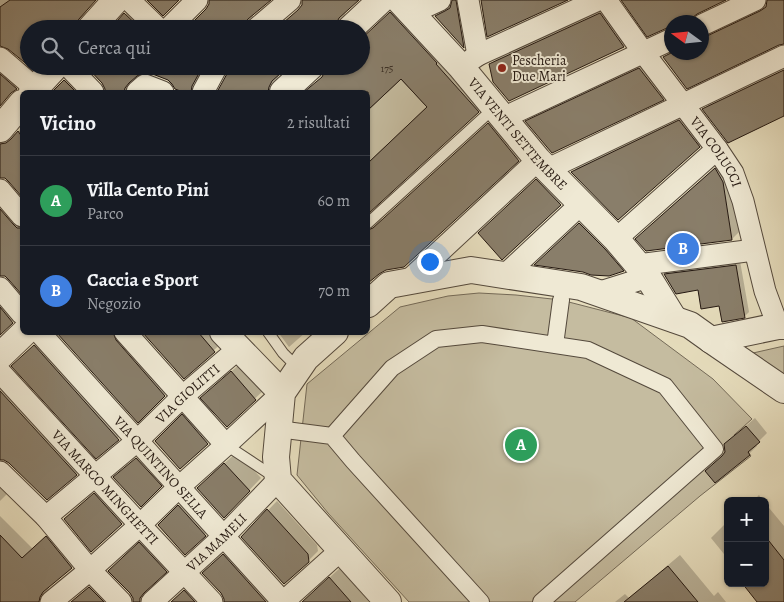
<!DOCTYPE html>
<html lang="it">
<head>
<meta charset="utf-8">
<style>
	body { margin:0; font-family:Alegreya,serif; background:#20242c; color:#f1f3f6 }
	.controls { position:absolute; right:15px; bottom:15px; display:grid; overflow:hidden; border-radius:8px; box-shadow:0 1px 4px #0004 }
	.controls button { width:45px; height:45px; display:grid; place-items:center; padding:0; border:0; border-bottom:1px solid #363941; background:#171b24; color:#f1f3f6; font:25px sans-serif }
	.compass { position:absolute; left:664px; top:15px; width:45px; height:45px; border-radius:50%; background:#171b24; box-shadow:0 1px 4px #0004; rotate:285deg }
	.you { position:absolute; left:429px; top:261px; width:18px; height:18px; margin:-12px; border:4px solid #fff; border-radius:50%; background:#1a73e8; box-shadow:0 0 0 8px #1a73e833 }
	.badge { display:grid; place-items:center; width:32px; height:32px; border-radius:50%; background:#c59692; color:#fff; font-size:16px; font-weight:700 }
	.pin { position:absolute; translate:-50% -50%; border:2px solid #fff; box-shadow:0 1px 5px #0006 }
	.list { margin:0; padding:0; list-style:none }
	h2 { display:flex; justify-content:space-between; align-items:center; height:65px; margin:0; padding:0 20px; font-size:21px }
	h2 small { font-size:16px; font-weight:400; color:#9ea1a6 }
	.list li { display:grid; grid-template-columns:32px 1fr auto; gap:15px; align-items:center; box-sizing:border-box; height:90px; padding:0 20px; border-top:1px solid #363941 }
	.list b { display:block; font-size:19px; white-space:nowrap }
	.list p { margin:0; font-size:16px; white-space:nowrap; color:#9ea1a6 }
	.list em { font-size:16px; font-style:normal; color:#9ea1a6 }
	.icon { flex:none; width:28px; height:28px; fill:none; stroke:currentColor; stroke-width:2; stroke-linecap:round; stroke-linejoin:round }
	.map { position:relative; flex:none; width:784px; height:602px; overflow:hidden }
	.search { position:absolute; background:#171b24; box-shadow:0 1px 4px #0004; left:20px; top:20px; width:350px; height:55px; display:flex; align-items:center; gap:12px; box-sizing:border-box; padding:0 18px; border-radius:28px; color:#9ea1a6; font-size:19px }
	.panel { position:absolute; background:#171b24; box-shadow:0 1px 4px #0004; left:20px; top:90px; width:350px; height:245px; border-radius:8px }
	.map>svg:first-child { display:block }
	.green { fill:#c5bca0; stroke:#746a58 }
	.shadow { fill:#0003 }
	.building { fill:#897e6a; stroke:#241811 }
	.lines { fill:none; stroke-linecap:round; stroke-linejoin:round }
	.service-casing { stroke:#54493c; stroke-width:12 }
	.pedestrian-casing { stroke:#54493c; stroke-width:18 }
	.minor-casing { stroke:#54493c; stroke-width:23 }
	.tertiary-casing { stroke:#54493c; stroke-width:28 }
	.service { stroke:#efe9d4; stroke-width:10 }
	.pedestrian { stroke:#efe9d4; stroke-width:16 }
	.minor { stroke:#efe9d4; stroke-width:21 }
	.tertiary { stroke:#efe9d4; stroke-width:26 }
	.poi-dot { fill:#8f2418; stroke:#efe9d4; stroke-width:2 }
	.labels { text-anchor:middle; stroke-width:4; stroke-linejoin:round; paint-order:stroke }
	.number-label { font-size:11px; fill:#3d3227 }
	.poi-label { font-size:14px; fill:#241811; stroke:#efe9d4; text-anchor:start }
	.street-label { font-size:14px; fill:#241811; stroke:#efe9d4 }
</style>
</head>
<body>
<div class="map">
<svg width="784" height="602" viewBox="0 0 784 602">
	<rect width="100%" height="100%" fill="#e6ddbd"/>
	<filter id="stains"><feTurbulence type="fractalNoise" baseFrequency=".004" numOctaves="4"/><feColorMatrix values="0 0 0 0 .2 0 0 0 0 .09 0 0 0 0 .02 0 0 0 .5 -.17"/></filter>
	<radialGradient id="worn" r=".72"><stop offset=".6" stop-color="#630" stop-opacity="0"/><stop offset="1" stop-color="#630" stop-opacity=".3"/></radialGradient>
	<path class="green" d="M401,79L427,107L368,163V110Z
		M479,293L516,295L561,300L631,318L713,379L752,419L734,435L751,456L700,496L575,602H409L328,513L297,475L307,384L400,307L448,296Z
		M784,346V375L753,353Z"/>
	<path class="shadow" d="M0,0H95L88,8L85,15V23L89,29H29L8,47L0,45Z
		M210,0H269L253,14V21L258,29H187L207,10L210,3Z
		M303,0H357L348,8L345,14V22L348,29H276L302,6Z
		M453,0H467L473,37L464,46L436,16L446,7L453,3Z
		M623,0H723L700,11L699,14L700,20L718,27L768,4L769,0H784V42L664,57L672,50V52H702V22H672Z
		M400,3L488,102L371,211L372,217L377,220L384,219L498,114L528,150L403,266L385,269L368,282V164L429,107L401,77L368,109V92H306L323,76L361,66V34H365L372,30Z
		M135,4L161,29H112Z
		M609,5L633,38L624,46L509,100L491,64L500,55Z
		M0,55L26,78L14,90L0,106Z
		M649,60L672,90L663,99L527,121L536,113Z
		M87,66H206V92H176V89L168,79L150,72H142L135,76L134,84L141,92H106V89L103,83Z
		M784,66V115L704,109L714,99Z
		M74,71L96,92H54Z
		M281,71L278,76V85L282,92H218L229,72Z
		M689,112L708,138L699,146L573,172L581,163Z
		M22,128V195L10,181L5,177H0V130L7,134H16Z
		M726,158L743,228L732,239L648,227Z
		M545,171L569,195L503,258L489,224Z
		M0,188L22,215V293L10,279L4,275H0Z
		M588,215L631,262L623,270L545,256Z
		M740,261L749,312L745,316L720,304L699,289L666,274L670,270Z
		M0,286L22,312L0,333Z
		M58,332H127L174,385L138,421Z
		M144,332H217L224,341L184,377Z
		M278,332H306L289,347Z
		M43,337L127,430L96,457L13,366Z
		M241,363L264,390L227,425L211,389Z
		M0,370L86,464L76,474L47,498L9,462L3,459H0Z
		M192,407L216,434L180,468L156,441Z
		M755,418L767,433L756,444L757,446L749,454L733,437Z
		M146,450L170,477L141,505L124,468Z
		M237,452L261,478L224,516L210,476Z
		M0,470L16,485L0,501Z
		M104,485L130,514L91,550L65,519Z
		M190,495L216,524L185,553L159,525Z
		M759,495L763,501H753Z
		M277,501L317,545L318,551L308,561L242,537Z
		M765,503L784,526V596L776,602H758L765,583Z
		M0,516L33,549L56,527L81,558L72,567L49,586L48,593L54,602H0Z
		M728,521V559L711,538Z
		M150,534L175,561L150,587L149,595L154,602H141L142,597L139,600V602H134V598L119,561Z
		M233,545L285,602H225L214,563Z
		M680,555L714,596L718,592L726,602H615L625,594L629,598Z
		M340,568L369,602H302H303Z
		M100,578L123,602H70Z
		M194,581L214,602H171Z"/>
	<path class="building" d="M10,0H96L79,19L75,25V29H29V66L8,49L0,46V7Z
		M147,0H179L163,16Z
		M209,0H271L248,19L244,24V29H186L206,9L209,4Z
		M302,0H359L339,18L336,24L335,29H276L298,10L302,5Z
		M452,0H456L464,48L435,16L445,11L450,8Z
		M481,0H568L487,37Z
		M621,0H726L697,14L692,18L690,22H672V27L667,28L647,37Z
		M767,0H784V44L779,45L687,89L663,57L673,52H702V37L707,36L760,11L766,7Z
		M390,12L437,63L436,64L479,112L368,214V163L427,107L401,79L368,110V92H304L322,77L325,71L326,66H361V39Z
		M124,13L141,29H110Z
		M600,13L624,47L509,101L493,82L489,64Z
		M86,66H203L192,86L191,92H183L175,89L172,84L168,80L150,73H143L137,76L129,83L125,88L124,92H105V89L102,83Z
		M229,66H289L272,81L269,87L268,92H217L228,72Z
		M639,68L664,100L552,153L525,121Z
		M784,70V116L728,143L702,109Z
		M0,74L17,89L11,93L0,106Z
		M64,80L76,92H52Z
		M679,120L700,147L618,220L571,172Z
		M488,123L519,161L404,267L386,270L379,274L368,283V230L373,228Z
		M18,131L22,137V197L9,182L5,178H0V144L6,143L11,139Z
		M715,168L723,182L732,240L646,251L635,239Z
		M536,179L561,205L502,260L478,233Z
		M0,209L13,224L17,228H22V295L9,280L5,276H0Z
		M579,223L605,249L624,271L609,276L591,275L583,272L534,265Z
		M736,265L745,318L722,322L719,306L701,309L698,290L676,294L664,274Z
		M0,307L13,323L0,335Z
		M56,332H113L116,340L165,396L138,423Z
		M142,332H198L215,352L184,379Z
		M34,345L119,440L96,459L11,366Z
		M231,371L256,400L227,427L200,398Z
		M0,391L77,475L47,500L9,463L4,460H0Z
		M182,414L208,444L180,469L155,441Z
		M746,426L760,442L748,452L750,455L715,483L705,471L722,456L725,452L724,444Z
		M136,458L162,486L141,507L113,477Z
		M224,463L250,491L224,518L197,488Z
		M94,493L122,524L91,552L64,519Z
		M178,505L206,536L185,555L158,525Z
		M267,509L308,554L309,562L284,584L241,537Z
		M0,535L22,558L46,536L72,568L43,592L40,597L39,602H0Z
		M765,536L784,560V602H757L742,583H765Z
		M139,542L167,572L144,593L140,598V602H133V598L130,593L108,571Z
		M223,554L266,602H224V599L221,593L202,573Z
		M668,566L698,602H624Z
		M329,577L351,602H302Z
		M89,587L104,602H71Z
		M184,590L195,602H171Z"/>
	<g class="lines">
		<g class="service-casing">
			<path id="service" d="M368,223L494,108
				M268,332L283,353L298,368
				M226,445L276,478"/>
		</g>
		<g class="pedestrian-casing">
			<path id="pedestrian" d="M555,345L561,300
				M278,429L332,436
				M481,602L353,461L332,436L392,368L436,339L482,334L588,350L665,386L715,449L541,602"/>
		</g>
		<g class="minor-casing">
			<g id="minor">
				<path d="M129,0L159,29"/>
				<path d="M468,0L478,55"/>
				<path id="s1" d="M606,0L643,52L717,149L733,173L743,201L765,291L778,326"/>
				<path d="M412,13L440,0"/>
				<path d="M702,25L755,0"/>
				<path d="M168,29L197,0"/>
				<path d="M256,29L290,0"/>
				<path d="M0,58L35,88"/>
				<path d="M68,66L93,92"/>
				<path d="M461,67L478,55L598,0"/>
				<path d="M137,92L145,85L163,92"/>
				<path d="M203,92L217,66"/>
				<path d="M503,118L672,39"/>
				<path d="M548,169L784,56"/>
				<path d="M0,190L22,216"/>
				<path d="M616,239L717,149"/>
				<path d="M638,265L754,250"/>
				<path d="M505,275L581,204"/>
				<path d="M408,281L538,160"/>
				<path d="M0,288L22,314"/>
				<path d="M597,293L648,277"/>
				<path id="s2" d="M39,332L283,602"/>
				<path d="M125,332L226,445"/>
				<path id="s3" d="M0,372L140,525L212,602"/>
				<path d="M0,472L46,517L90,570L121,602"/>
				<path id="s4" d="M46,517L137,441L183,396L238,349"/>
				<path d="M51,602L90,570L140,525L178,488L226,445L282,393"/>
				<path id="s5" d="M152,602L223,537L278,480"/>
				<path d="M283,602L341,550"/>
			</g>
		</g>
		<g class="tertiary-casing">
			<g id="tertiary">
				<path id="s6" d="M399,0L461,67L538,160L616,239L638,265L648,277L674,319"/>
				<path d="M90,29L116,0"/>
				<path d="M350,29L381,0"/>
				<path d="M32,92L56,66"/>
				<path d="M283,92L311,66"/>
				<path d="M0,129L22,103"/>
				<path d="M368,304L389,285L471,270L581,287L690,325L711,340L784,390"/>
				<path d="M223,332L282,393"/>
				<path d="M335,332L306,358L282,393L276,457L278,480L388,602"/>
				<path d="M711,340L778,326H784"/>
				<path d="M0,356L25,332"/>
			</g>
		</g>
		<use href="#service" class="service"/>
		<use href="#pedestrian" class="pedestrian"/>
		<use href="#minor" class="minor"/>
		<use href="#tertiary" class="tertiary"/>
	</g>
	<circle class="poi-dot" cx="502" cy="68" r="5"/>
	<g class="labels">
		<g class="number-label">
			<text x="387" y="72">175</text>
		</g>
		<g class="poi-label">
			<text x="512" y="65">Pescheria<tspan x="512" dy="16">Due Mari</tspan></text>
		</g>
		<g class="street-label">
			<text dy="5" stroke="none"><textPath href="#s6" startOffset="179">VIA VENTI SETTEMBRE</textPath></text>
			<text dy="5" stroke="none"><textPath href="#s1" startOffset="188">VIA COLUCCI</textPath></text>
			<text dy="5" stroke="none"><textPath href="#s4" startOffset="188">VIA GIOLITTI</textPath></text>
			<text dy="5" stroke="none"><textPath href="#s2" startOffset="182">VIA QUINTINO SELLA</textPath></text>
			<text dy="5" stroke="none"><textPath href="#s3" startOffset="156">VIA MARCO MINGHETTI</textPath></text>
			<text dy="5" stroke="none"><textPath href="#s5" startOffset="88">VIA MAMELI</textPath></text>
		</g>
	</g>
	<rect width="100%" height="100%" filter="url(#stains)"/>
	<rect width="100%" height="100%" fill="url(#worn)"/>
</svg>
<div class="controls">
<button>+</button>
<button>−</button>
</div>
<svg class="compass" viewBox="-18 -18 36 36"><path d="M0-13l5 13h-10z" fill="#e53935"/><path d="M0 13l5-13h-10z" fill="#9ea1a6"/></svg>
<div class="you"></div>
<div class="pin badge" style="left:521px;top:445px;background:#2e9e5b">A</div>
<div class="pin badge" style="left:683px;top:249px;background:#3f7fe0">B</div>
<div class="search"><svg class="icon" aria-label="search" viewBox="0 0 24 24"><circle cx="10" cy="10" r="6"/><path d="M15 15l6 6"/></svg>Cerca qui</div>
<section class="panel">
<h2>Vicino<small>2 risultati</small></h2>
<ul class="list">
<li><span class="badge" style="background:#2e9e5b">A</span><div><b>Villa Cento Pini</b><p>Parco</p></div><em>60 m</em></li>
<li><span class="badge" style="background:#3f7fe0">B</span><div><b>Caccia e Sport</b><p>Negozio</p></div><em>70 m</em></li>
</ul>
</section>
</div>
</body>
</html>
